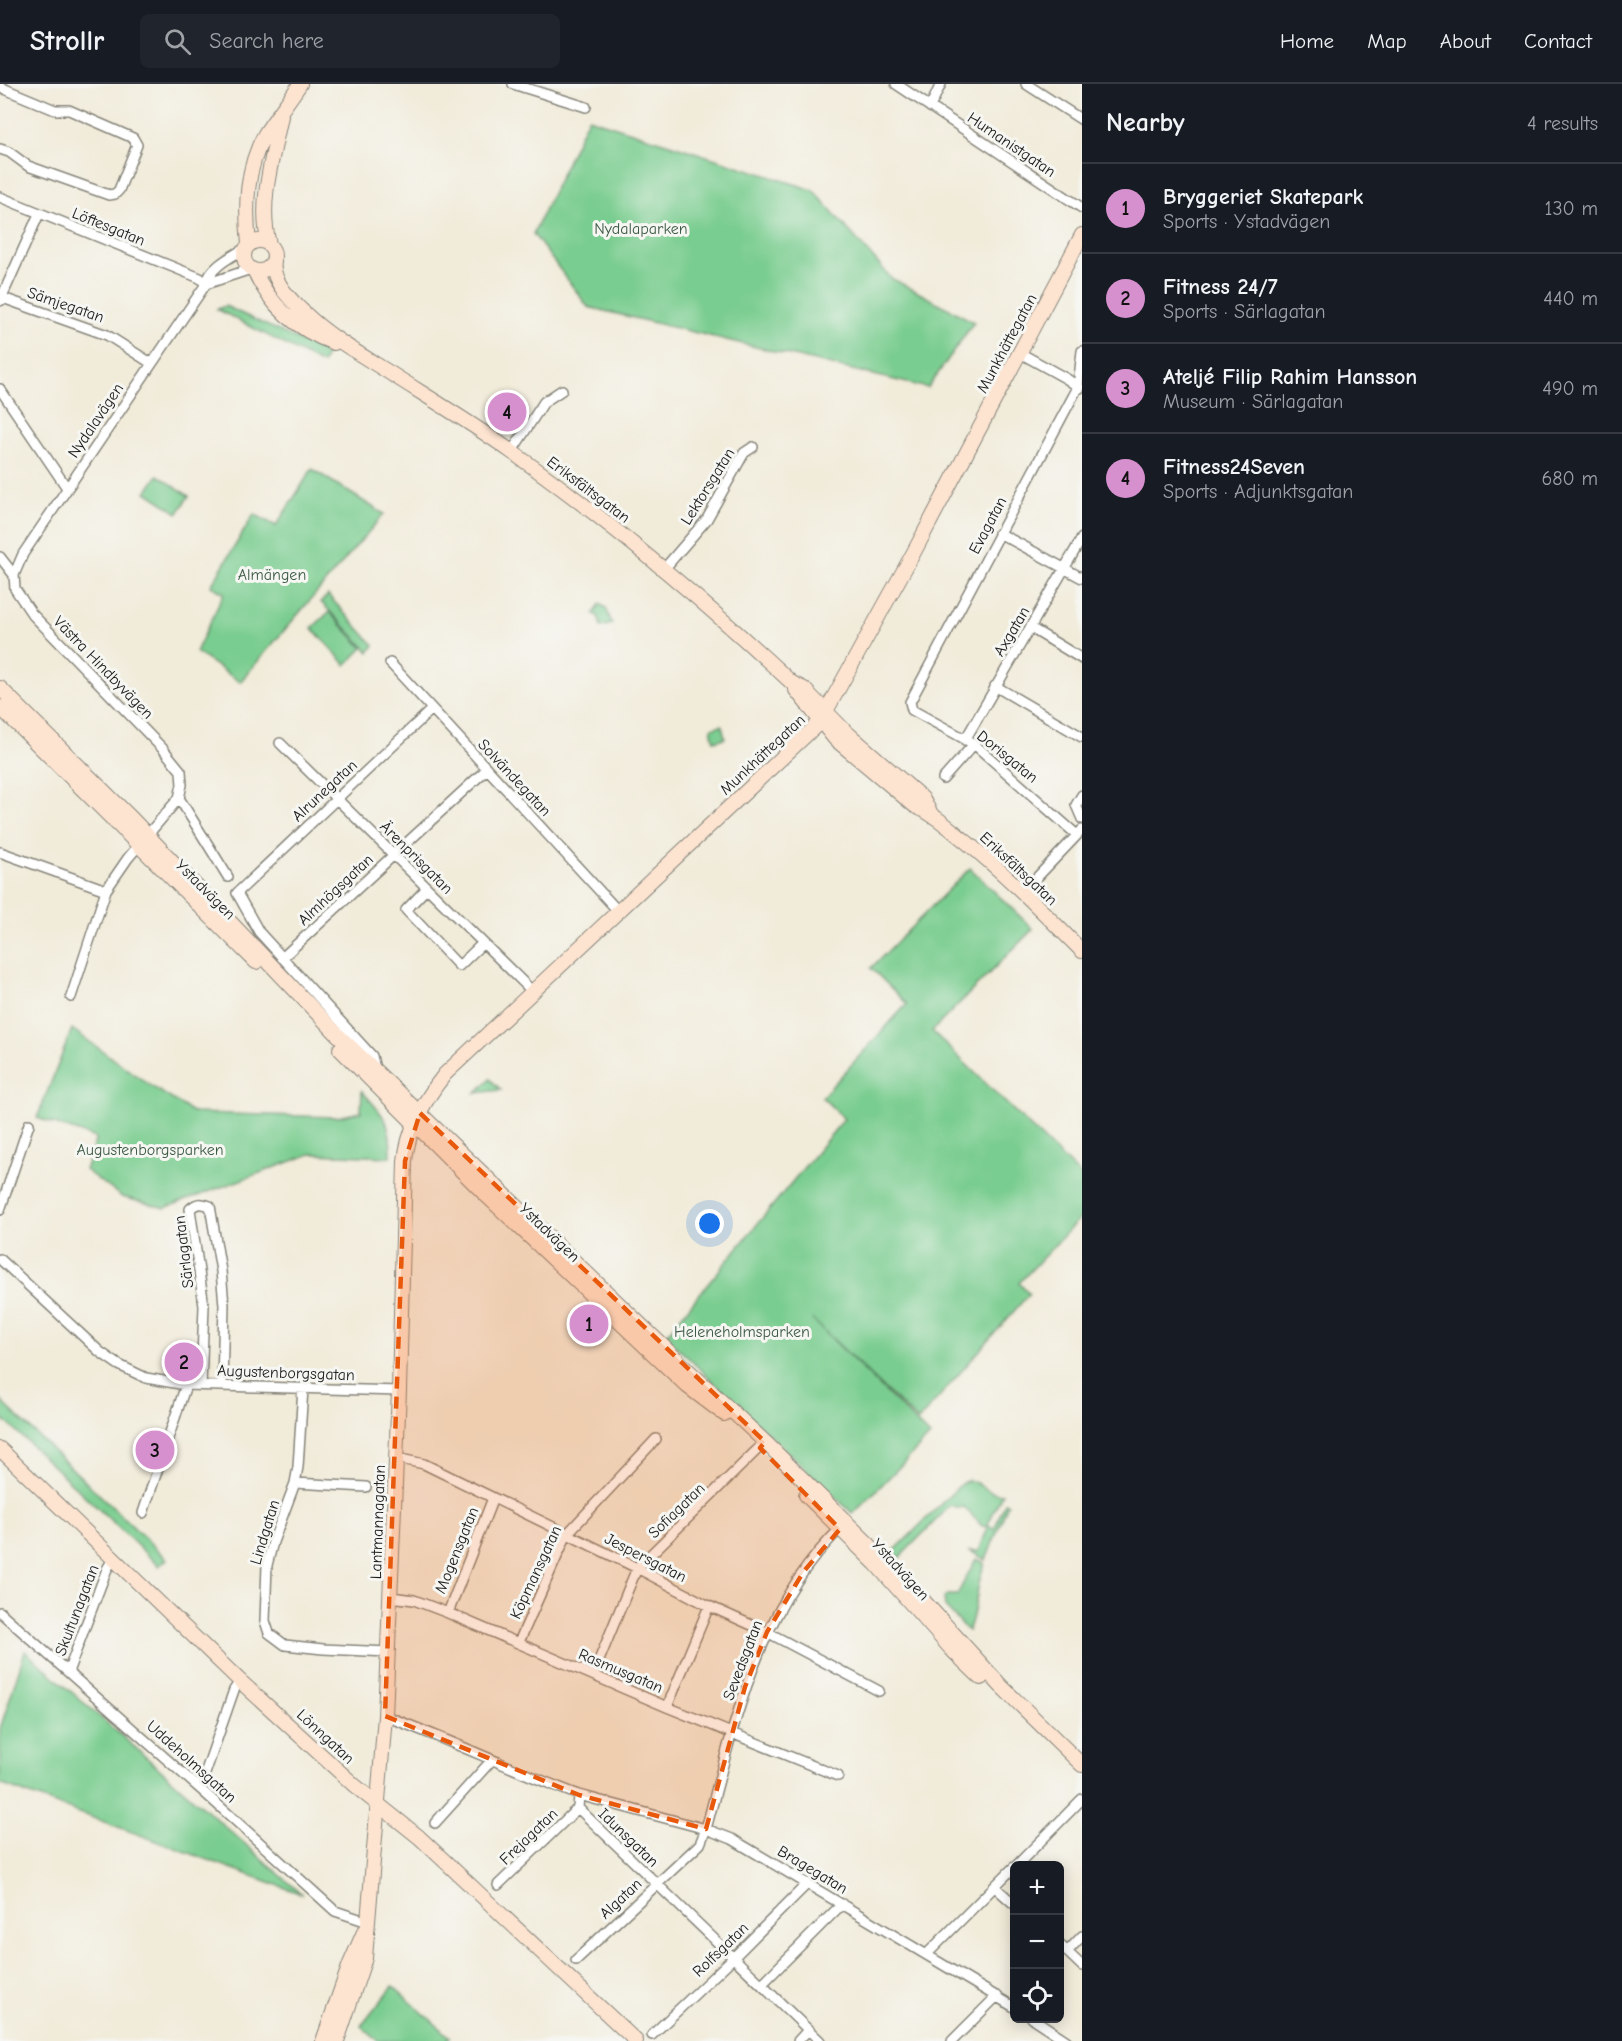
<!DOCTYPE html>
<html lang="en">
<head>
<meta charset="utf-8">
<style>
	body { margin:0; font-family:"Comic Neue",sans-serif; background:#20242c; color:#f1f3f6 }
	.controls { position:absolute; right:18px; bottom:18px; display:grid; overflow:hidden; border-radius:9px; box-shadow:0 3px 15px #0003 }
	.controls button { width:54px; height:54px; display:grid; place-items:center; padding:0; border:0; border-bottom:2px solid #363941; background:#171b24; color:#f1f3f6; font:30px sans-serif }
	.you { position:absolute; left:710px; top:1140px; width:21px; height:21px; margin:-15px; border:4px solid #fff; border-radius:50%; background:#1a73e8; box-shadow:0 0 0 9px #1a73e833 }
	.badge { display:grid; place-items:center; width:39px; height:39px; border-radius:50%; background:#d690ce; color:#111; font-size:20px; font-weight:700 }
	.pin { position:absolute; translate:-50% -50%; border:3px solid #fff; box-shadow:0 2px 6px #0006 }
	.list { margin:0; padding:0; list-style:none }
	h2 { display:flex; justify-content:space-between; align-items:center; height:78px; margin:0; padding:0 24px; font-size:26px }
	h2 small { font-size:20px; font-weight:400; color:#9ea1a6 }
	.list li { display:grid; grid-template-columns:39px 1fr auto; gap:18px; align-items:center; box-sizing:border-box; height:90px; padding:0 24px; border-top:2px solid #363941 }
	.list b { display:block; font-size:22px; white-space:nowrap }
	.list p { margin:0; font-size:20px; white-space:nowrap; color:#9ea1a6 }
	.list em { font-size:20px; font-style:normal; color:#9ea1a6 }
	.icon { flex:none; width:33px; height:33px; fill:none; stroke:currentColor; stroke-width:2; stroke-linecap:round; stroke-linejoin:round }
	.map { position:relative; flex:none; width:1082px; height:1957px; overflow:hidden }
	header { display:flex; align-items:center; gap:36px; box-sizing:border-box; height:84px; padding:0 30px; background:#171b24; border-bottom:2px solid #363941 }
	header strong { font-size:28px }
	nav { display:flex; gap:33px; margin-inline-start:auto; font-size:21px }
	.search { width:420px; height:54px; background:#20242c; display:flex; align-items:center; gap:15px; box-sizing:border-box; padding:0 21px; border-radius:9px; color:#9ea1a6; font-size:22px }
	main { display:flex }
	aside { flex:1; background:#171b24 }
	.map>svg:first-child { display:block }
	.green { fill:#7acd90; stroke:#4b7456; stroke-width:1.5 }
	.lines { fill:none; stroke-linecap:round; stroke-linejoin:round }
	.street-casing { stroke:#86847a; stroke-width:12 }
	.secondary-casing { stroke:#86847a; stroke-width:16 }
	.street { stroke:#fff; stroke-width:9 }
	.secondary { stroke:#fde4d1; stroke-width:14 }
	.marked { fill:#e8590c; fill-opacity:0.2; stroke:#e8590c; stroke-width:4.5; stroke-dasharray:12 8; stroke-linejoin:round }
	.labels { text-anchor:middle; stroke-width:6; stroke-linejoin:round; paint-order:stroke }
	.street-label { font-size:16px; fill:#1c1c1c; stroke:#f6f6f2 }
	.park-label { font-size:16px; fill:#3d5a45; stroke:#f6f6f2 }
</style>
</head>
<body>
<header>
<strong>Strollr</strong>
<div class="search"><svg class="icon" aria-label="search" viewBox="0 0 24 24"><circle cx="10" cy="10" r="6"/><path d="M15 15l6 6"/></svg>Search here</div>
<nav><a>Home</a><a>Map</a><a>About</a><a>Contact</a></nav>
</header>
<main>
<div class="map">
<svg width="1082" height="1957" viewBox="0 0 1082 1957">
	<rect width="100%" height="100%" fill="#f6f6f2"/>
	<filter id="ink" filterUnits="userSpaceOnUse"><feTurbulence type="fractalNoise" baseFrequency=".0167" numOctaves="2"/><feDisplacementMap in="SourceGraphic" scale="12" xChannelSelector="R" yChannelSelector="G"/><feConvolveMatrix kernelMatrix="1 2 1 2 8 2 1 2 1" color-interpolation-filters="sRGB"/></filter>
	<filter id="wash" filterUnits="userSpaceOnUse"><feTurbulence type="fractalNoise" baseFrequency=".008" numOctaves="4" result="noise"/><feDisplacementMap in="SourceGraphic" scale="24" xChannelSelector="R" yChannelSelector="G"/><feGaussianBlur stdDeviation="1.35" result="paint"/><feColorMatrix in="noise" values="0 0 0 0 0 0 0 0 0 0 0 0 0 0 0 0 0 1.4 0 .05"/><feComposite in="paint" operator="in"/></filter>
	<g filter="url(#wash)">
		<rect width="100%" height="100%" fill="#f1ebd9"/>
		<path class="green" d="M588,34L813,106L891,194L974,238L928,304L588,223L533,150Z
			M225,222L327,269L322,280L217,225Z
			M312,385L384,430L240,598L196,568L224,509L211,502L254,430L276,442Z
			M158,391L189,412L178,429L146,408Z
			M328,511L374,561L369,568L321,518Z
			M600,520L606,524L612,540L601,543L598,532L594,530Z
			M329,528L363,564L346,581L312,544Z
			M722,641L725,654L714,657L711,644Z
			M970,784L1033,845L932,947L1082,1093V1132L1019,1199L1029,1210L918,1337L812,1235L930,1352L853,1430L665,1252L844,1035L822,1013L907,920L871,884Z
			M72,945L151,1002L194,1029L337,1033L361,1028L362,1007C385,1034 391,1035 391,1073L311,1070L165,1124L122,1113L85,1086L96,1054L37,1034Z
			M490,995L501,1006L476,1009Z
			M0,1316L167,1475L159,1482L0,1332Z
			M968,1396C982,1399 985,1409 1002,1410L988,1440L994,1445L1005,1419L1008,1420L986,1476L970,1467H979L988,1443L982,1442L964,1423L957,1424L950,1422L899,1474L893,1468L962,1399Z
			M976,1475L985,1479C975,1501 978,1526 968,1547L945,1523L944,1513L947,1511H957Z
			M25,1567L302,1810L0,1700V1645Z
			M393,1902L450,1953L446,1957H378L361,1942Z"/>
	</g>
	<g filter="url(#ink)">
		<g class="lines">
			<g class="street-casing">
				<path id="street" d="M513,0L586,23
					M896,0L1082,124
					M1026,0L1082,36
					M0,3L55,26H69L133,54L137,61L119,106L115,110L109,111L28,82L9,68L0,65
					M930,23L941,0
					M0,113L200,194L206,200
					M206,200L251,185
					M0,213L107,251L151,279
					M0,217L39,130
					M1020,269L1067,295L1080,304
					M0,305L67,404
					M512,367L544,318L562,306
					M999,449L1082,494
					M0,473L14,491L15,505L32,530L163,665L181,687L182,701L179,714L128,774L106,806L71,913
					M664,485L707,435L744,369L753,363
					M14,491L23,470L206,200C210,182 233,172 247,163
					M1031,544L1082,575
					M390,579L618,827
					M995,602L1082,653
					M965,656L1082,454
					M280,659L532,907
					M943,695L974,660
					M1082,711L1076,721L1082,735
					M179,714L228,793
					M1077,751L974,660L912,626L910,618L1078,303L1082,267
					M0,768L106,806
					M427,804L406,826L459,882L483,859
					M1023,808L1082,746
					M282,874L487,685
					M375,985L372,972L259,848L237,809L432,625
					M0,1126L29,1040
					M0,1175L100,1268L119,1281L146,1294L186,1301L399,1307
					M201,1301L204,1222L190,1125C197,1118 202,1119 210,1122L221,1187L224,1221L222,1301
					M303,1304L298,1383L295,1399L273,1458L267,1481L265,1537L269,1549L285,1561L323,1565L389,1568
					M396,1374L424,1380L637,1484L709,1522L767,1548L879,1607
					M295,1399L366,1403
					M143,1429L186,1301
					M391,1513L414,1516L448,1529L667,1623L838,1692
					M0,1528L206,1710L335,1827L368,1838
					M448,1529L493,1414
					M519,1558L567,1450L656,1355
					M68,1588L107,1485L113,1475
					M593,1591L637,1484L765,1358
					M667,1623L709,1522
					M385,1632C451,1656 514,1687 579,1711L578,1724L820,1957
					M200,1704L234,1606L240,1597
					M579,1711L706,1745L732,1755L1014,1923
					M435,1739L491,1677
					M1016,1782L1082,1715
					M498,1801L578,1724
					M995,1803L1014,1820
					M1060,1861L1082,1882
					M1067,1868L1082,1852
					M927,1870L1014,1783
					M576,1876L700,1760L706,1745C735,1637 758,1522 843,1442
					M762,1900L842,1820
					M1032,1934L1067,1957
					M652,1951L734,1873L808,1799
					M798,1957L808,1946
					M952,1957L997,1912"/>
			</g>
			<g class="secondary-casing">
				<path id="secondary" d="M244 172a15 15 0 1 1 30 0a15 15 0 1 1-30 0Z
					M249,160C245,122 246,84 265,50C275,34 289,17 300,0
					M269,160C258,119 273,73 281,32
					M274,177C270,199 296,221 311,235C336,257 363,272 390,289C431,315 473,340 512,368C611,438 704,517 792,599L804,605L844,646L922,714L930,728
					M254,186C270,222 298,246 334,259
					M0,604L133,736L337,950L689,1287L765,1358L900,1491L1001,1602L1082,1681
					M796,606L835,655L915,722C934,730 948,743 964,756C1006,790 1044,829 1082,867
					M0,623L256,878
					M340,965L488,1113L687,1302L724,1330
					M0,1365L240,1597L354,1701L419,1753L636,1957
					M806,1411L876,1480L953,1567L981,1594
					M323,1957L350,1880L364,1848
					M337,1957L365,1874L385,1632L399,1307L405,1077C408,1045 425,1015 445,990L820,638L914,468L1082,151"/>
			</g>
			<use href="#street" class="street"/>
			<use href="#secondary" class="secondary"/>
		</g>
	</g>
	<path class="marked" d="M420,1029L765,1358L760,1364L840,1445L804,1487L767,1548L745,1603L706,1745L579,1711L385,1632L405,1077Z"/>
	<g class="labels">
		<g class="street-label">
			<text transform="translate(1012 60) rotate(34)" y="6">Humanistgatan</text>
			<text transform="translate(109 142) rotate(22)" y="6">Löftesgatan</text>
			<text transform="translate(66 220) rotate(19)" y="6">Sämjegatan</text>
			<text transform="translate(1006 259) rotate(-62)" y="6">Munkhättegatan</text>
			<text transform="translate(95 336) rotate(-56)" y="6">Nydalavägen</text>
			<text transform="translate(707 402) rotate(-58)" y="6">Lektorsgatan</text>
			<text transform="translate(589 405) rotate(37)" y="6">Eriksfältsgatan</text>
			<text transform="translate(987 441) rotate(-62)" y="6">Evagatan</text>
			<text transform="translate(1011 547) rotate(-59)" y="6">Axgatan</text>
			<text transform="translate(104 583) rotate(46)" y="6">Västra Hindbyvägen</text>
			<text transform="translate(762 670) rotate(-43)" y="6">Munkhättegatan</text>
			<text transform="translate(1008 672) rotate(39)" y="6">Dorisgatan</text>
			<text transform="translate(515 693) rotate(47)" y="6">Solvändegatan</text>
			<text transform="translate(324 706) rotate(-43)" y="6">Alrunegatan</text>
			<text transform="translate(417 773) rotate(45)" y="6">Ärenprisgatan</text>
			<text transform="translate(1019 784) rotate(43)" y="6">Eriksfältsgatan</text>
			<text transform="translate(206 805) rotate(45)" y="6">Ystadvägen</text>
			<text transform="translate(335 805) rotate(-43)" y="6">Almhögsgatan</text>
			<text transform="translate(550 1148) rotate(44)" y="6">Ystadvägen</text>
			<text transform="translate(183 1168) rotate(-97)" y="6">Särlagatan</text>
			<text transform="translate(286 1288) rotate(2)" y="6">Augustenborgsgatan</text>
			<text transform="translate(676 1426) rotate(-44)" y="6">Sofiagatan</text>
			<text transform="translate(377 1438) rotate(-88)" y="6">Lantmannagatan</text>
			<text transform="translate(264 1448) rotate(-73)" y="6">Lindgatan</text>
			<text transform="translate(456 1466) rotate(-68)" y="6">Mogensgatan</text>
			<text transform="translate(646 1473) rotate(27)" y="6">Jespersgatan</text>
			<text transform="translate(901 1485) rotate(48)" y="6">Ystadvägen</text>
			<text transform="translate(535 1488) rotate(-65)" y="6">Köpmansgatan</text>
			<text transform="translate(76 1526) rotate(-69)" y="6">Skultunagatan</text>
			<text transform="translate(742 1576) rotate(-69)" y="6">Sevedsgatan</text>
			<text transform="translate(621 1586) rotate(23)" y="6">Rasmusgatan</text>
			<text transform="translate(326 1652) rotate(43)" y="6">Lönngatan</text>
			<text transform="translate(192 1677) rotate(42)" y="6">Uddeholmsgatan</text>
			<text transform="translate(528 1752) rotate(-44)" y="6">Frejagatan</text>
			<text transform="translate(629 1753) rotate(44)" y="6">Idunsgatan</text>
			<text transform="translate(813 1785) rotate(31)" y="6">Bragegatan</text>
			<text transform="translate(620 1814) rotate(-43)" y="6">Algatan</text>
			<text transform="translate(720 1865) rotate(-44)" y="6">Rolfsgatan</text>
		</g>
		<g class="park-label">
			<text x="641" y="150">Nydalaparken</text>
			<text x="272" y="496">Almängen</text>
			<text x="150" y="1071">Augustenborgsparken</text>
			<text x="742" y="1253">Heleneholmsparken</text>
		</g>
	</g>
</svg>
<div class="controls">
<button>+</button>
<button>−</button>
<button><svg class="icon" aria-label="locate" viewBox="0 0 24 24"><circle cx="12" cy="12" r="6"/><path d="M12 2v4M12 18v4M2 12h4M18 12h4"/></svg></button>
</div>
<div class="you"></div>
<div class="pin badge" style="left:589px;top:1240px">1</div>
<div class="pin badge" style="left:184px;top:1278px">2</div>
<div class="pin badge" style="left:155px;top:1366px">3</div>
<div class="pin badge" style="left:507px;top:328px">4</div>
</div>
<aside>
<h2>Nearby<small>4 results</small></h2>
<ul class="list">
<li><span class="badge">1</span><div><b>Bryggeriet Skatepark</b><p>Sports · Ystadvägen</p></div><em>130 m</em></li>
<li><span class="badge">2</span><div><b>Fitness 24/7</b><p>Sports · Särlagatan</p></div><em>440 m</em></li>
<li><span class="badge">3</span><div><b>Ateljé Filip Rahim Hansson</b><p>Museum · Särlagatan</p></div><em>490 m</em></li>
<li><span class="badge">4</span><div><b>Fitness24Seven</b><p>Sports · Adjunktsgatan</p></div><em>680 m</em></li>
</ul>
</aside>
</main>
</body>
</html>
